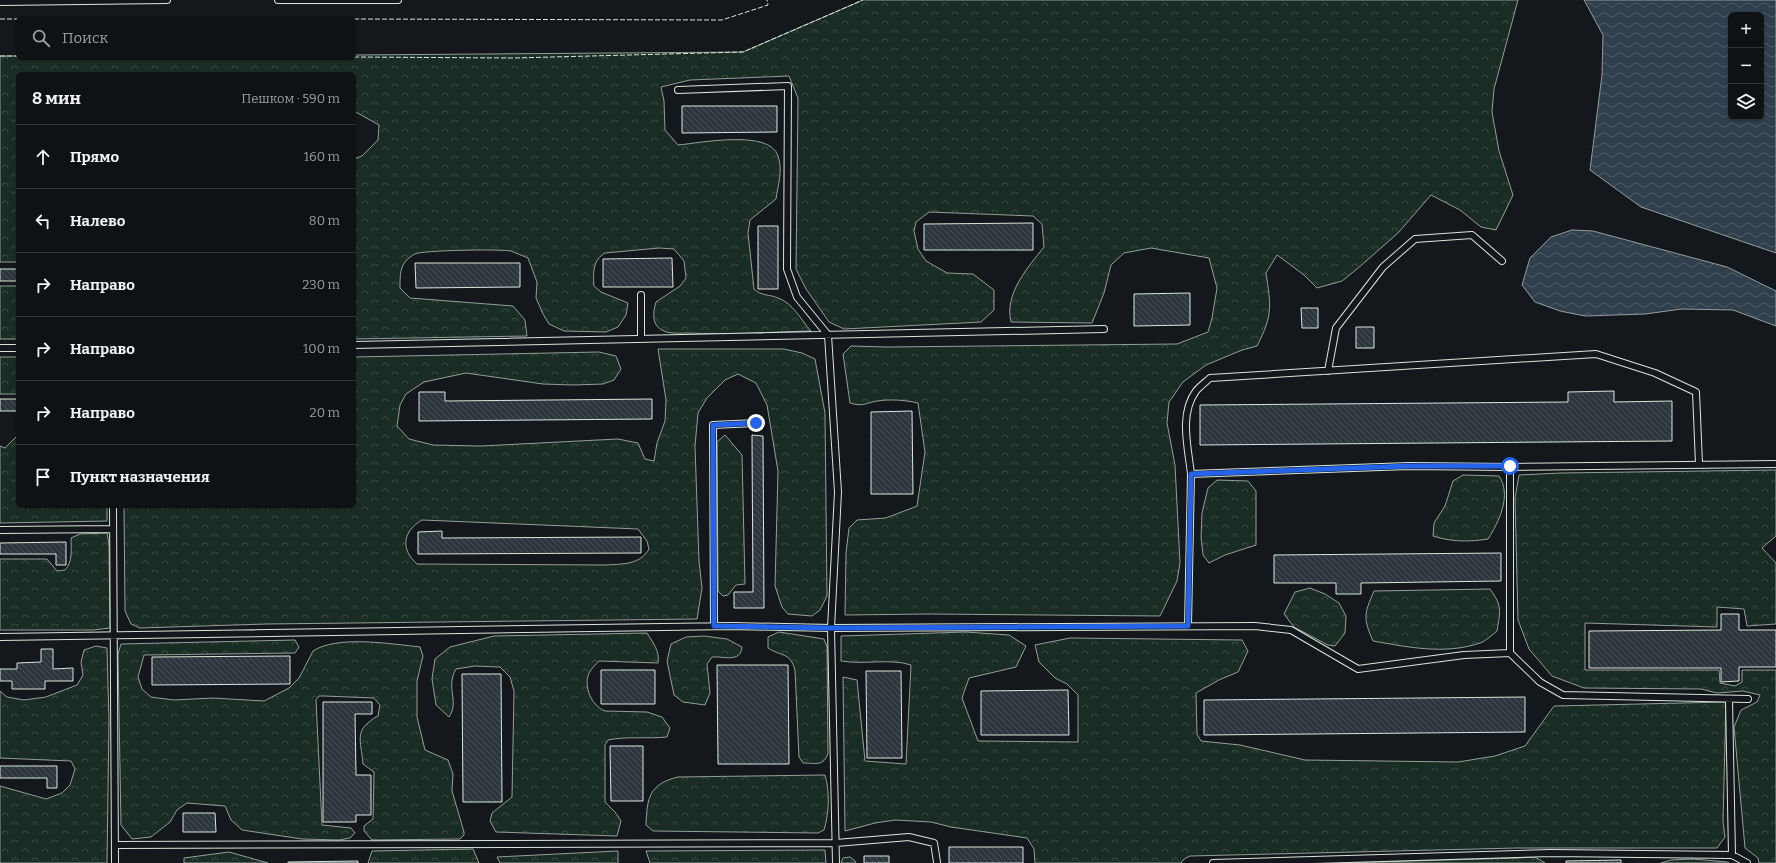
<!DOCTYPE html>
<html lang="ru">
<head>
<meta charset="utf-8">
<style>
	body { margin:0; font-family:Bitter,serif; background:#181b1e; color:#f1f3f6 }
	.controls { position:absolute; right:12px; top:12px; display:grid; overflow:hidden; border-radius:6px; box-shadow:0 1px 3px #0004 }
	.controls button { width:36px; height:36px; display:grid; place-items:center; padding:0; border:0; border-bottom:1px solid #2f3234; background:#0f1215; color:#f1f3f6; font:20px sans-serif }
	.stop { position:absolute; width:12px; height:12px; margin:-9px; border:3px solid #2563eb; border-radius:50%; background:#fff }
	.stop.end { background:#2563eb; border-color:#fff; box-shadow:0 1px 4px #0008 }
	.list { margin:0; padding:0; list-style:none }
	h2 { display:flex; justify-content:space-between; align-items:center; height:52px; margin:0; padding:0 16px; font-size:17px }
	h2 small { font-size:13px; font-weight:400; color:#9b9ea0 }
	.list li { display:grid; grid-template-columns:26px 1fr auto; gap:12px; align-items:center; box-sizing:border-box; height:64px; padding:0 16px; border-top:1px solid #2f3234 }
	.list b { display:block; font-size:15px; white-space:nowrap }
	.list em { font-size:13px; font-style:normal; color:#9b9ea0 }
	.icon { flex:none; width:22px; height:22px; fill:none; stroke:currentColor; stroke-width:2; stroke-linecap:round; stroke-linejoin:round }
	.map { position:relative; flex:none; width:1776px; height:863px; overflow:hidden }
	.search { position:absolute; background:#0f1215; box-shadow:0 1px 3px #0004; left:16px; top:16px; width:340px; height:44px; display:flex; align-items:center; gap:10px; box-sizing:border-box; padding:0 14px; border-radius:6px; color:#9b9ea0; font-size:15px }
	.panel { position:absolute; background:#0f1215; box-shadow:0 1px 3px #0004; left:16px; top:72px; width:340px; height:436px; border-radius:6px }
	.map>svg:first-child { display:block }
	.forest { fill:url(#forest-crowns); stroke:#939e99; fill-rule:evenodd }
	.water { fill:url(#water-waves); stroke:#939e99; fill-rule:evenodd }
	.building { fill:url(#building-back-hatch); stroke:#d8e6dc }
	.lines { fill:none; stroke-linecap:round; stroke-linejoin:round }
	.lane-casing { stroke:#d8e6dc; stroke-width:8 }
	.lane { stroke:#14181c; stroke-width:6 }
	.fence { stroke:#d8e6dc; stroke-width:1; stroke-dasharray:5 2; stroke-linecap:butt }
	.route { stroke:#2563eb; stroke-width:5 }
</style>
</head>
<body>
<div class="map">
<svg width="1776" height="863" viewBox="0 0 1776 863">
	<defs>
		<pattern id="forest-crowns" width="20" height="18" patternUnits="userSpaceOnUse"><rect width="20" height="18" fill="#1a2d24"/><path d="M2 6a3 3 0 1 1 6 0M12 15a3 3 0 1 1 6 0" fill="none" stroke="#3b4b43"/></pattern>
		<pattern id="water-waves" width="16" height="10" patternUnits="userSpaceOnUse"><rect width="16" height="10" fill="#2f3f4d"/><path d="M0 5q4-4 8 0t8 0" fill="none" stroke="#4c5b66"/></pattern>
		<pattern id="building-back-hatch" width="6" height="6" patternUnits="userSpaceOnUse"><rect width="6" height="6" fill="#2c363c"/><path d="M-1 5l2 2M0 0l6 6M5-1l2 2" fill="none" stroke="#4a5358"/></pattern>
	</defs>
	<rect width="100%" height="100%" fill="#14181c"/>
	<path class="forest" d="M863,0H1518L1494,89L1492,112L1499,151L1513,195L1496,230L1481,227L1460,210L1431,195L1398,233L1357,269L1342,281L1317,288L1304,275L1277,255L1266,273C1271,306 1273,315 1257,346L1242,350L1206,365L1183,382L1169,402L1167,423L1175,465L1180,563L1177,581L1160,616L928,614L845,615L846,553L849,528L857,520L886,518L917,506L925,452L918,403C905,400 891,399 877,401C865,403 863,407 850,403L843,354L851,346L887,347L1177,344L1208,332L1212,318L1217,288L1209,258L1151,248L1124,253L1111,265L1104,293L1092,323L1011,322C1004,294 1028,267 1044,247L1042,224L1033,216L929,212L916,222L914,231L918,249L926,261L947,273L973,274L994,290V310L981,322L844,329L829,322L806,289L796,269L798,98L789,76L690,80L661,87L664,101L665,130L678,145C700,143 770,129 778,156C783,170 778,185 776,199L750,220L748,233L754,289C761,296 769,294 778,298C793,303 801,320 811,331C770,332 729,335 688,333C681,333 670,334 664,331C651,326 653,312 656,302L680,286L686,278L684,261L674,249L659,248L605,253C593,260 593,272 594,286L601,292L628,303L626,315L618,327L606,332L564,331L549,324L543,314L536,298L537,282L528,258C522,256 517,253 511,251C501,249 422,250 415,254C400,262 400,272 400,288L410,298L513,306L525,320L527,336L354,339V159L362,156L378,140L379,125L354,111V74H18V262H0V56H18V58H354V55L743,52Z
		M0,286H18V339H0Z
		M658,349H784L802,353L815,359L825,413L827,596L820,610L812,616L788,614L782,607L775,586L778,471L767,405L756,383L738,374L725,380L707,398L698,413L695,446L699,561L702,588L697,619L266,624L140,628L131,624L125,611L124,506H354V357L599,352L616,356L621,369L614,380L603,384L574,385L543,384L466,373L424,382L406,394L400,405L397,426L409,439L433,445L481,446L618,439L638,443L645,459L654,461L657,443L665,421L666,400ZM422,520L638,529L647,541L649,549C640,565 622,564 605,565L417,564C400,549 403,531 422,520Z
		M0,357H18V394H0Z
		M18,435V506H107V521L0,523V446L5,448Z
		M725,435L742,455L745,584L736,585L728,595L723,596L718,591L717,442Z
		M1776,470V536L1762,548L1776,563V624L1747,626L1744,609L1717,607V627L1585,623V670H1719L1720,683L1735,686L1742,682V670H1776V863H1759L1758,858L1745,848L1734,727L1741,710L1757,702L1760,695L1743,691L1717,693L1701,689L1584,688L1552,676L1529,649L1518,620L1515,498L1519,475L1561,473Z
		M1463,475L1499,476C1512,495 1499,522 1488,539C1469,542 1452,542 1433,536L1434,523L1445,506L1453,481Z
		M1217,480L1248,481L1256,491V545L1225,555L1209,563L1203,555L1201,537L1202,513L1208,488Z
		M107,533L109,544L110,628L93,630H0V559H47L57,571L65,570C73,562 71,549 71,538L80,534Z
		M1310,588L1325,594L1339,603L1346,616L1345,633L1335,646L1328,645L1294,627L1284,614L1295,592Z
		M1490,589C1503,607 1500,611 1497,631C1492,635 1486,641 1480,643C1445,655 1407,647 1373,641C1363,618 1364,614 1374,591Z
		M779,632L824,639L827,647L828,753C824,767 815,763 803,763L799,757L795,670C790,652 782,657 768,648V637Z
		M966,632L1009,635L1026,646L1016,667L969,678L962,698L978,741L1078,742V695L1067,684L1055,678L1039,662L1035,645L1070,638L1242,640L1248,651L1238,672L1219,680L1196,693L1197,734L1201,741L1240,745L1305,760L1458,762L1495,756L1525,746L1554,706L1726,702L1723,821L1725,837L1717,848H1517L1190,856L1184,859L1181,863H1035L1034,849L1027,838L951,827L931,822L895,820L875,823L845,831L843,677L857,680L865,761L906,764L911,665C889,658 865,665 841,661V636Z
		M647,633C653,643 660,651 658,663L599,661C596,664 591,669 589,673C583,687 592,706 605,711L647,712L662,717L670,728L667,737C648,739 627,736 608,740L605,745V802L615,812L621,821L617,836L496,832L490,821L492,813L512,797L514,691L510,677L500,667L475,666L456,669C445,688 460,701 449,717L436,705L432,679L435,659L450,647L494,636Z
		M704,636L727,639L742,647C741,663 723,656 712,657L707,664L710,693L705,705L683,702L674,695L667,661L671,644L686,637Z
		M295,640L299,647L295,653L144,655L138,677L142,689L151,697L174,700L213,698L264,701L289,688L299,678L313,651C337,635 392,644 420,647L423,656L417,681V717L425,750L448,760L453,774L452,791L464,832V835L460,839L372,840L364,831V826L373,819L374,772L363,764C361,739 353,730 378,716L380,705L374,698L324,696H319L316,700L322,825L351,828L355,833L350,838L339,840L302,839L242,830L231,820L225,806L187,803L177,810L170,822L151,837L132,839L121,825L118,654L121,644Z
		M96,646L107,648L109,721L107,863H0V786L46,799L62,793L70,785L75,769L71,761L0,758V691L7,697L24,700L46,697L77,685L83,675L81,662L84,650Z
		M825,775C830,792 829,814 824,830L818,833L653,831L646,825C647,798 649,784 678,777Z
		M473,849L479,863H368L372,851Z
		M825,850L826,863H650L646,851Z
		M618,851V863H500L497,857Z
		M229,852L268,863H184V858Z
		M850,857L855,861L856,863H841L843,858Z
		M1535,857L1545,863H1338L1517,858Z
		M1693,859L1727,862L1729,863H1661L1671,860Z"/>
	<path class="water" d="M1584,0H1776V253L1641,207L1590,170L1602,75L1603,35ZM1731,15H1761V117H1731Z
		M1572,230L1593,231L1727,267L1776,291V326L1733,310L1682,309L1645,314L1585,316L1560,311L1535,302L1522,285L1530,258L1551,237Z"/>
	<path class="building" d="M682,106H777V132L682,133Z
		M1033,223V250H924V224Z
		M758,226H778V289H758Z
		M672,258L673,287H603V259Z
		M415,263H520V287L416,288Z
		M0,269H18V281H0Z
		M1190,293V325L1134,326V294Z
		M1301,308H1318V328H1302Z
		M1356,327H1374V348H1356Z
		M1614,391V402L1672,401V441L1200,445V405L1568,402V392Z
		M419,392H445V401L652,399V419L419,421Z
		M0,399H18V411H0Z
		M912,411L913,494H871V412Z
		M752,435L763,436L764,608H734V592H753Z
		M442,531V538L641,537V553L418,554V532Z
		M66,542V565H56V554H0V543Z
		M1501,553V581L1361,583V594H1336V583H1274V555Z
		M1721,614H1739V630H1776V667H1739V681L1721,682V668H1589V631L1721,630Z
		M41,649H53V669L73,668V681H45V689H12V681H0V669H17V663L41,662Z
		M290,656V684L152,685V657Z
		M717,665H788L789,764H718Z
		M601,670H655V704H601Z
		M866,671H901L902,758H867Z
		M462,674H501L502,802H463Z
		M1068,690L1069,735H981V691Z
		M1525,697V732L1204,735V700Z
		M323,702H372V714H355L356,775H371V815H356V822H323Z
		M610,746H643V801H611Z
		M0,766H57V788H47V778H0Z
		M183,813H215L216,832H183Z
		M949,847H1023V863H949Z
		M864,856H889V863H864Z
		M1621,860V863H1566V861Z
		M358,861V863H288V862Z"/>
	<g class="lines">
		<g class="lane-casing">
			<path id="lane" d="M278,0H398
				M0,2L167,0
				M678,90L788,86L787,269L797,297L828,335L838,492L831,628L836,863
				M641,295V339
				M354,345L1104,329
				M0,348H18
				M1328,371L1336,328L1383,267L1415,239L1472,235L1502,261
				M1191,474C1188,447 1179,414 1196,391C1200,386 1206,382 1210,378L1596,354L1655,373L1696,392L1699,464
				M113,506L115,863
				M0,530L113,529
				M714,626L713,425L756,423
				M1188,626L1191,474L1409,466L1510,467L1776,464
				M0,637L732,626L831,628L1255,626L1291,630L1358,669L1464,655L1510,653L1540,682L1563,695L1748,699
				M1510,653V467
				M1729,699L1732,855
				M115,845L836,843L909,837L934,843L937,862
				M1213,863L1551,853L1732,855L1747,863"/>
		</g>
		<use href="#lane" class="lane"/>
		<path class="fence" d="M0,19H18
			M354,19L722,20L768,5L767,0
			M0,56H18
			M354,57L514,58L743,52L863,0"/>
	</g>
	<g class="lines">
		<path class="route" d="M756,423L713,425L714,626L831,628L1188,626L1191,474L1409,466H1510"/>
	</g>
</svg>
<div class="controls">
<button>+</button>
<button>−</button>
<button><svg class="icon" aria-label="layers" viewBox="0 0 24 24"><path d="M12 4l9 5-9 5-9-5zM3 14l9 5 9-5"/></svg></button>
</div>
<div class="stop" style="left:1510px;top:466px"></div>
<div class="stop end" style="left:756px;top:423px"></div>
<div class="search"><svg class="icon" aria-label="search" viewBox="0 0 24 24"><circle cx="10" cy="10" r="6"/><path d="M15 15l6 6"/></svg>Поиск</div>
<section class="panel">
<h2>8 мин<small>Пешком · 590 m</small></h2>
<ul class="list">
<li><svg class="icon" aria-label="ahead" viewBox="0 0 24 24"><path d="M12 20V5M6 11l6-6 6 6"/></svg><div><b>Прямо</b></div><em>160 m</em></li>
<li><svg class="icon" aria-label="left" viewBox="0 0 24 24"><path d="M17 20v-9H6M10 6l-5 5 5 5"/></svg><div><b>Налево</b></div><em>80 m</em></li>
<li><svg class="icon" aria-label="right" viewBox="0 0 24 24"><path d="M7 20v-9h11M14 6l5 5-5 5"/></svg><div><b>Направо</b></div><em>230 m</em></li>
<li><svg class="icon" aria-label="right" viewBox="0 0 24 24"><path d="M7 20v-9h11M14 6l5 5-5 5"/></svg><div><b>Направо</b></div><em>100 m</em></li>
<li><svg class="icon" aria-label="right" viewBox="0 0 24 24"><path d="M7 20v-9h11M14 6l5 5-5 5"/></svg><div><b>Направо</b></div><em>20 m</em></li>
<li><svg class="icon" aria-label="arrive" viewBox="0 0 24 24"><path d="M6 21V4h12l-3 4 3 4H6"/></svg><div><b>Пункт назначения</b></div></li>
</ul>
</section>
</div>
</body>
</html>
